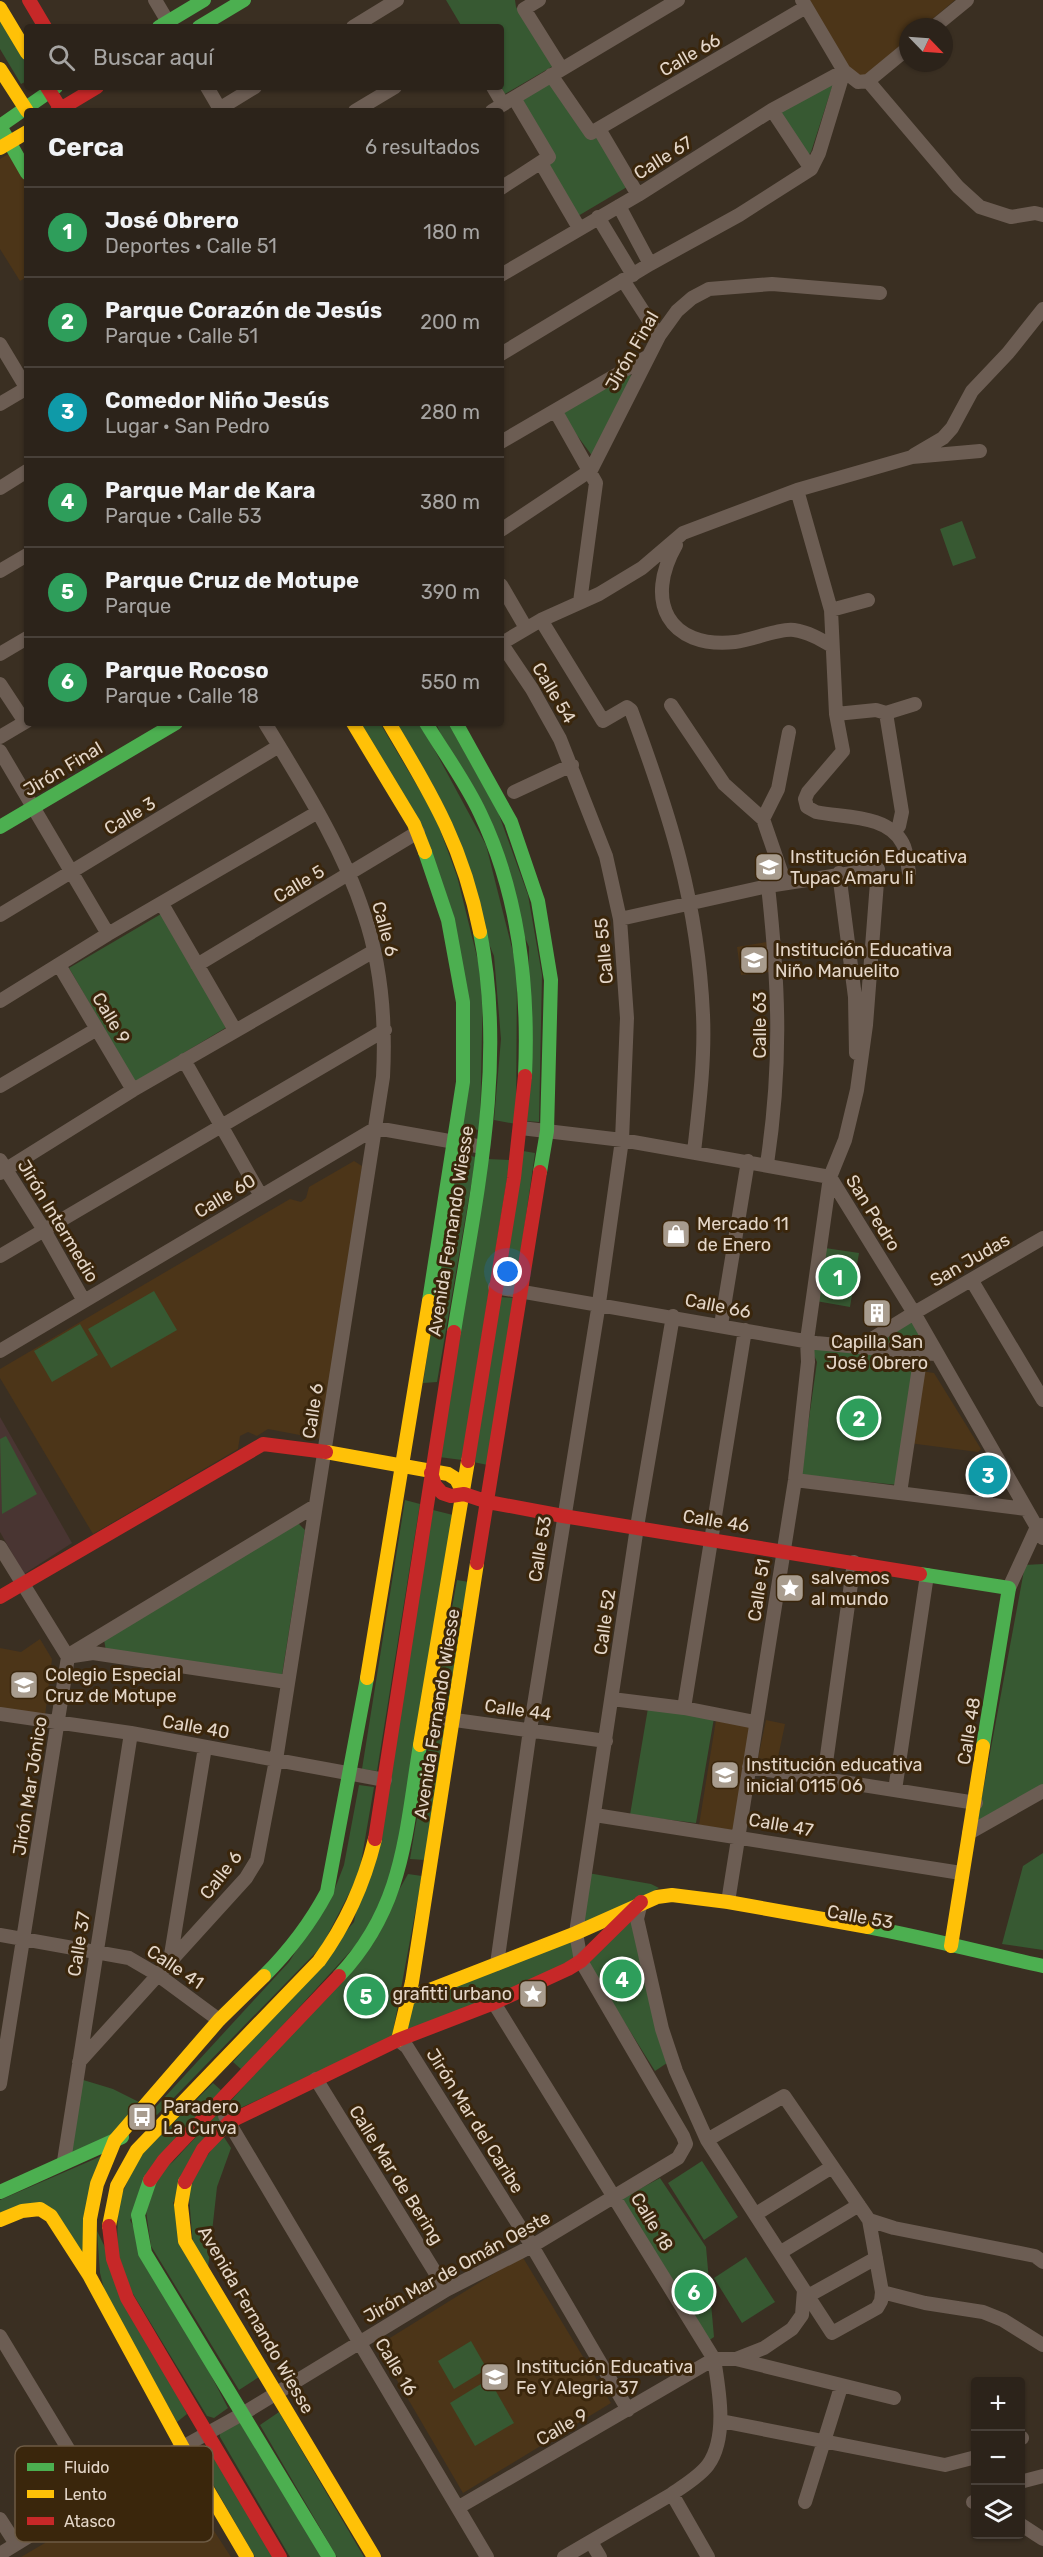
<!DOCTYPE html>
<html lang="es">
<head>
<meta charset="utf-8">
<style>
	body { margin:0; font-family:Rubik,sans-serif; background:#382f27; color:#f1f3f6 }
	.controls { position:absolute; right:18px; bottom:18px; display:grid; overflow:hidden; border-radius:6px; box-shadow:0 2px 4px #0004 }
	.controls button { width:54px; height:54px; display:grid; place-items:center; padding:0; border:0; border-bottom:2px solid #484039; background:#2c231a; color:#f1f3f6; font:30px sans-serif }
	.compass { position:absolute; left:899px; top:18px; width:54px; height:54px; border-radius:50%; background:#2c231a; box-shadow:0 2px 4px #0004; rotate:115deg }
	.you { position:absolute; left:508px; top:1272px; width:21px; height:21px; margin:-15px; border:4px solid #fff; border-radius:50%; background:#1a73e8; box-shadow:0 0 0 9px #1a73e833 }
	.badge { display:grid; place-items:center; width:39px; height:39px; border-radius:50%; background:#a89c8e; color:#fff; font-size:20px; font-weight:700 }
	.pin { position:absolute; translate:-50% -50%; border:3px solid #fff; box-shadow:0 2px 6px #0006 }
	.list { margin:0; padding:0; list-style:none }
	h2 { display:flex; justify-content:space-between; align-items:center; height:78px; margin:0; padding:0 24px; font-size:26px }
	h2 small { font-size:20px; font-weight:400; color:#a6a4a2 }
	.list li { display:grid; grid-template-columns:39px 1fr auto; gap:18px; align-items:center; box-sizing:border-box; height:90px; padding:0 24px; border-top:2px solid #484039 }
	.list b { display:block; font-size:22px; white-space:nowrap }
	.list p { margin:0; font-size:20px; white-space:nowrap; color:#a6a4a2 }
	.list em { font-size:20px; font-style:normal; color:#a6a4a2 }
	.icon { flex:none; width:33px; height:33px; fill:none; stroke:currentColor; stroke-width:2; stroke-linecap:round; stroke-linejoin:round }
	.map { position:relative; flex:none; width:1043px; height:2557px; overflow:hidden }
	.search { position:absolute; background:#2c231a; box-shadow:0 2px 4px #0004; left:24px; top:24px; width:480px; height:66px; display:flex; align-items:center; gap:15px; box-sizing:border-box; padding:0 21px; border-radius:6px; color:#a6a4a2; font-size:22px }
	.panel { position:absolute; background:#2c231a; box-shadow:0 2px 4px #0004; left:24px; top:108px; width:480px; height:618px; border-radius:6px }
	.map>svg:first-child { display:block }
	.built { fill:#4c3518 }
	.industrial { fill:#493532 }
	.green { fill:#375932 }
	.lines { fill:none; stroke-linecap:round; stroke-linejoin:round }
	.street { stroke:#6c5d53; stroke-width:14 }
	.fast { stroke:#4caf50; stroke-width:14 }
	.slow { stroke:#ffc107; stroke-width:14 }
	.jam { stroke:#c62828; stroke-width:14 }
	.labels { text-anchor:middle; stroke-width:6; stroke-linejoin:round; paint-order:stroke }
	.street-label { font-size:18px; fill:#e4d6c8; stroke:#3a260c }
	.poi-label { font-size:18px; fill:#e4d6c8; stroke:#3a260c; text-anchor:start }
	.key { fill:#3a260c; stroke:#6d5b44; stroke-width:1.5 }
	.key-label { font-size:16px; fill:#e4d6c8 }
</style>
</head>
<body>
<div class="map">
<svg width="1043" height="2557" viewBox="0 0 1043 2557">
	<rect width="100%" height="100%" fill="#3a2f22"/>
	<path class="built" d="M808,0H955L923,27H908V39L862,78L848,73Z
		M10,153L27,181V277L20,281L0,249V159Z
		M767,942L770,972L741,975L737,947Z
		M354,1161L362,1166L321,1439L268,1429L257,1436L248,1432L240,1436L238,1449L93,1534L0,1378V1369L290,1199L301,1202L306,1198L309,1187Z
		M921,1371L934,1373L981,1449L978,1452L909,1443Z
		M40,1639L52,1659L45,1716L0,1711V1648L21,1652Z
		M716,1720L751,1725L733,1830L699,1825Z
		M766,1720L785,1724L777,1762L758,1758Z
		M522,2256L611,2403L463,2493L377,2346Z
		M173,2468L231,2557H21Z"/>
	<path class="industrial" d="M0,1417L72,1543L24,1574L0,1532Z"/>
	<path class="green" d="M446,0H515L516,7L553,66L505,94L501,87V27H462Z
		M0,8L27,53V81L21,84L0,49Z
		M551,80L598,134L627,187L578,216L546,163L521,100Z
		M833,84L811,152L808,156L777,111Z
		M626,372L634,378L593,457L559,411Z
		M962,521L976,558L953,566L940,529Z
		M361,723H380L435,816L457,876L483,981L480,1130L462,1128L458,938Z
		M397,723H420L486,845L517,968L516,1124L494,1120L501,1039L494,956Z
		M436,723H448L498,812L528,895L542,975L539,1122L527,1121L529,947Z
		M161,914L227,1027L135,1082L69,968Z
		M523,1151L535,1153L516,1286L503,1285Z
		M458,1154L476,1157L437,1382L423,1383Z
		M487,1159L510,1160L462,1460L439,1457Z
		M825,1248L859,1253L850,1307L816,1301Z
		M154,1291L177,1330L111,1368L88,1329Z
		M500,1297L513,1298L488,1465L473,1462Z
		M912,1318L930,1350L867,1345Z
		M80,1324L98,1355L52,1382L34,1351Z
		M808,1342L918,1354L898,1485L801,1475L817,1362Z
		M6,1436L37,1494L2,1514L0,1439Z
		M405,1500L420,1504L377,1771L362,1769Z
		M433,1510L453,1515L393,1878L378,1921L242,2070L233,2062L354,1922Z
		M294,1519L305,1530L282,1675L106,1651L103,1634Z
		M1043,1564V1784L977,1823L1025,1565Z
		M457,1580L469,1582L448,1709L434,1708Z
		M648,1708L714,1718L696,1823L630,1815Z
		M433,1722L446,1724L425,1860L410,1859Z
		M359,1785L374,1787L359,1874L322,1946L157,2115L151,2112L289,1962L334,1891L344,1865Z
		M1043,1853V1950L1002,1944L1023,1866Z
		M588,1873L651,1884L659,1888L579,1931Z
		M408,1874L422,1876L392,2037L234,2111L227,2105L363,1954Z
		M632,1916L667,2063L655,2071L586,1961Z
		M573,1940L578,1959L402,2037L411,2001Z
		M80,2079L113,2089L141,2103L114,2137L69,2157Z
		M213,2083L223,2092L130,2220L228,2408L214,2418L207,2416L130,2289L117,2251L118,2202L139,2157Z
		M217,2114L220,2121L173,2203L259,2377L239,2390L151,2246L146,2211L158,2178Z
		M222,2134L231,2148L217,2187L208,2268L193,2246L188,2184Z
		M104,2155L82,2259L56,2213L0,2215V2200Z
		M702,2161L738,2217L704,2240L668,2183Z
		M660,2178L706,2247L714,2337L708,2341L621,2199Z
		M97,2231L187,2414L177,2422L105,2293L100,2273Z
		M746,2257L775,2302L742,2323L714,2278Z
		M471,2341L487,2369L454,2389L438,2361Z
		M489,2379L514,2423L475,2446L450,2403Z
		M279,2412L364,2557H337L260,2425Z
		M238,2420L324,2557H290L220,2437V2432Z
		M211,2452L273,2557H255L199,2460Z"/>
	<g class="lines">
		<path class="street" d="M155,0L171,27
			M539,0L524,9L561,68
			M802,0L844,71L858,82L868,81L908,48
			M353,27L397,0
			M934,27L967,0
			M551,75L591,133L806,7
			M868,81L958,187L980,207L1011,217L1035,213L1043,215
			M207,87L221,111
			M493,87L503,104
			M219,109L255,87
			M772,110L811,169
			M355,111L395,87
			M492,111L678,0
			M599,129L638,195
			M541,163L579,228
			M501,188L549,157L514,98
			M619,206L650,264
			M598,217L633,275
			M501,275L638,195L772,110L844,71
			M623,280L659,336
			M0,344L27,389
			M501,354L650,264L739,215L811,169L819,153L844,71
			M0,404L27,388
			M556,412L596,483L580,602
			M501,442L647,357
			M914,455L943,438L952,428L972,391L1008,353L1043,309
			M0,488L27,471
			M797,490L831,610L836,714L843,751L808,792L805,799L807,807L816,812C844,818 888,814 903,844C907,851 907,863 909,872
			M501,530L591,470L659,336L677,311L692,298L709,289L772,284L880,293
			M676,545C644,601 668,649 735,642C752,640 780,628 794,630C808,632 820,639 832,646
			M0,571L27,555
			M501,585L526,628
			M831,610L868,600
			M541,620L603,721L627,707L631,710C670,815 698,902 703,1015C705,1061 699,1107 694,1152
			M502,643L541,620L599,594L642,568L683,533L797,490L912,457L980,451
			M0,654L27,638
			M0,684L25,722
			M671,705L724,784L763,819L785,883
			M886,713L915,704
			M836,714L876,710L886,713L902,812L899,826L894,832
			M0,737L27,721
			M0,751L108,934
			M514,792L572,765
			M763,819L778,789L789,732
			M839,873L855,997L856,1053
			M162,904L235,1030
			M0,915L279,746
			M620,919L768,886L878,869L866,1025L857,1090L845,1140L830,1177L807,1340L808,1362L795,1480L728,1902
			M59,965L133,1090
			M197,965L418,832
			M0,1001L108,934L318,812
			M184,1060L261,1196
			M0,1086L97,1029
			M521,1128L622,1140L830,1177L914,1313L1043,1538
			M0,1160L44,1230L84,1301
			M767,1164C782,1064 779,986 768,886
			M0,1173L133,1090L374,951
			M0,1256L385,1030
			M972,1281L1043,1400
			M495,1287L816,1343L935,1354
			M721,1325L748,1161
			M859,1347L914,1313L1043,1238
			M0,1351L376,1128L483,1147
			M795,1480L1026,1509
			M900,1493L921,1354
			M0,1547L68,1657L0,2084
			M1009,1588L1037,1527L1041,1525
			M67,1656L315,1506
			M73,1656L93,1653L287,1682
			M612,1699L684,1708L755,1722
			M684,1708L745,1330
			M0,1714L131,1733L385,1780
			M426,1716L606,1741
			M749,1767L976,1803
			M824,1777L854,1562
			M895,1790L927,1575
			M595,1815L961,1873
			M969,1833L1043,1791
			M0,1935L129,1958L158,1975L219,2020
			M170,1961L205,1747
			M497,1964L530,1730L599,1303L622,1140L627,1018L620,919L606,856L560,739L532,689L501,643
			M494,2003L714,2359C719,2390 728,2437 708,2465C699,2477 683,2486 672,2494L708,2557
			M398,2040L407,2047L532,2246L628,2410
			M79,2062L246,1878L257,1860L276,1760L383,1077C386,1021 382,967 364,914C342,846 302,784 265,723
			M316,2079L446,2290
			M225,2116L487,2557
			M707,2140L784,2096L869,2220
			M64,2161L131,1733
			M756,2214L832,2167
			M781,2252L859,2205
			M804,2290L832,2333L877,2308L881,2301L882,2292L869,2220L894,2228L1035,2256L1043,2262
			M882,2292L925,2303L983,2312L1003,2320L1043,2345
			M808,2296L876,2258
			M0,2336L96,2495
			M736,2359L894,2398
			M721,2421L945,2465L976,2457
			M1020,2439L1022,2438
			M1020,2482L1043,2476
			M805,2502L841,2387
			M973,2502H976
			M459,2507L714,2359H736L764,2348L792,2329L802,2315L804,2290L707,2140L676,2071L662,2029L637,1919L641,1902
			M0,2519L16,2544
			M1020,2524L1043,2539
			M591,2542L600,2557
			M0,2554L96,2495L244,2413L446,2290L532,2246L678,2158L686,2144L683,2136L581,1961L576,1933L637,1527L673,1316
			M564,2557L672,2494"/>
		<path class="fast" d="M159,27L204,0
			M199,27L244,0
			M27,173L0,126L56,87
			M426,723C444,753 465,781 480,813C519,894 529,987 525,1076
			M456,723L511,822L538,901L551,980L547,1131L540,1172
			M0,827L176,723
			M425,852L448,920L463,1002V1082L429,1301
			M454,1332C475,1201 507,1065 480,932
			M920,1574L1009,1588L983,1746
			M868,1927C927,1938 984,1953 1043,1966
			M264,1976C290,1950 310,1924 327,1892L367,1678
			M339,1976C404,1907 405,1835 420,1745
			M150,2180L138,2215L145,2253L329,2557
			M0,2192L122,2137"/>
		<path class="slow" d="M0,8L27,53
			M0,69L27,111
			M0,148L27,132
			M353,723L414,824L425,852
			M389,723C433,797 463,846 480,932
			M326,1452L448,1474L456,1479L464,1494
			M367,1678L429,1301
			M420,1745L468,1461
			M951,1946L983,1746
			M409,1998L576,1933L657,1897L672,1895L728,1902L868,1927
			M398,2040L412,1982L477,1563
			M185,2182L181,2205L185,2241L374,2557
			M0,2220L22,2211L40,2209L51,2216L89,2275L183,2448L247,2557
			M109,2226L117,2186L137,2150L319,1961C346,1924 364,1884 375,1839
			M89,2275L90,2219L97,2184L115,2140L219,2020L264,1976"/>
		<path class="jam" d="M29,0L45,27
			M47,87L62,111
			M57,111L97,87
			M468,1461L514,1178L525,1076
			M431,1473L435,1485L442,1493L451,1496L464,1494L488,1502L563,1516L920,1574
			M477,1563L540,1172
			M0,1597L263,1444L326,1452
			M375,1839L454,1332
			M150,2180L164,2160L339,1976
			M185,2182L203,2149L229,2122L398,2040L494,2003L568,1969L581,1961L641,1902
			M109,2226L113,2259L127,2298L280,2557"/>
	</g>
	<defs>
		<g id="school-square" transform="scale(1.5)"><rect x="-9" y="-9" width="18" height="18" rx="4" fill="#a89c8e" stroke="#3a260c"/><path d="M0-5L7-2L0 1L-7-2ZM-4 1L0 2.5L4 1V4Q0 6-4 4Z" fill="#fff"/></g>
		<g id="shop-square" transform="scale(1.5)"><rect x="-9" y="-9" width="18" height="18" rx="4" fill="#a89c8e" stroke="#3a260c"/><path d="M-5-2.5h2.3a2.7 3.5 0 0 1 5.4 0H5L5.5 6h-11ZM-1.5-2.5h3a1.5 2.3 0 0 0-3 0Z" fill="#fff"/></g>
		<g id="building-square" transform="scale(1.5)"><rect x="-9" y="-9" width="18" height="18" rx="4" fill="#a89c8e" stroke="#3a260c"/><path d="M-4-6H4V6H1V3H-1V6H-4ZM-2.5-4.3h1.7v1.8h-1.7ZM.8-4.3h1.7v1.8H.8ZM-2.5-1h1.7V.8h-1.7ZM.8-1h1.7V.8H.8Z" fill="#fff"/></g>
		<g id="sight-square" transform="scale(1.5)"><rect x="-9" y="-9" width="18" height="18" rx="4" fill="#a89c8e" stroke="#3a260c"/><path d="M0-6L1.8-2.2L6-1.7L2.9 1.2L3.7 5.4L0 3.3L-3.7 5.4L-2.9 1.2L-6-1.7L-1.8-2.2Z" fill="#fff"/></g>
		<g id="bus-square" transform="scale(1.5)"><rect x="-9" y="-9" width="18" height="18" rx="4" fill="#a89c8e" stroke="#3a260c"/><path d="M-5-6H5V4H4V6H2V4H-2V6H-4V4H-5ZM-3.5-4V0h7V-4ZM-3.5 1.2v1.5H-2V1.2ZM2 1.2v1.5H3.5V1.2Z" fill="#fff"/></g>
	</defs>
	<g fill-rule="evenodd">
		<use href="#school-square" x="769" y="867"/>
		<use href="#school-square" x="754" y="960"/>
		<use href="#shop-square" x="676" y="1234"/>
		<use href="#building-square" x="877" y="1313"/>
		<use href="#sight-square" x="790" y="1588"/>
		<use href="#school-square" x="24" y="1685"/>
		<use href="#school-square" x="725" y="1775"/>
		<use href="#sight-square" x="533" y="1994"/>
		<use href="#bus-square" x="142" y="2117"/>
		<use href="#school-square" x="495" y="2377"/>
	</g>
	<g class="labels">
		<g class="street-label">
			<text transform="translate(690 55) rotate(-30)" y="6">Calle 66</text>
			<text transform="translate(663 158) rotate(-32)" y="6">Calle 67</text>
			<text transform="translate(632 351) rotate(-60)" y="6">Jirón Final</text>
			<text transform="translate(554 693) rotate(59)" y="6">Calle 54</text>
			<text transform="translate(63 769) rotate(-31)" y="6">Jirón Final</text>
			<text transform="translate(130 816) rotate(-31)" y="6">Calle 3</text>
			<text transform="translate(299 884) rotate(-31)" y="6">Calle 5</text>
			<text transform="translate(385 929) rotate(75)" y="6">Calle 6</text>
			<text transform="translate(604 951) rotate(-95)" y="6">Calle 55</text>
			<text transform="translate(111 1018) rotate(59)" y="6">Calle 9</text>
			<text transform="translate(760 1025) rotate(-90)" y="6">Calle 63</text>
			<text transform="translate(225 1196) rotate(-31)" y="6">Calle 60</text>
			<text transform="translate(873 1213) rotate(58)" y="6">San Pedro</text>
			<text transform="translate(58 1221) rotate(59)" y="6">Jirón Intermedio</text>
			<text transform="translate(451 1231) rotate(-81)" y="6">Avenida Fernando Wiesse</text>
			<text transform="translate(970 1260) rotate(-30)" y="6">San Judas</text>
			<text transform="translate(718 1306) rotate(11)" y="6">Calle 66</text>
			<text transform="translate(313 1411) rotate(-81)" y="6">Calle 6</text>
			<text transform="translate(716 1521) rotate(9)" y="6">Calle 46</text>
			<text transform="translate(540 1549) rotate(-81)" y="6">Calle 53</text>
			<text transform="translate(759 1590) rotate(-81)" y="6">Calle 51</text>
			<text transform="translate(605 1622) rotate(-82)" y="6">Calle 52</text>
			<text transform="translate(518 1710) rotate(8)" y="6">Calle 44</text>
			<text transform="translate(437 1714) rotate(-81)" y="6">Avenida Fernando Wiesse</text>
			<text transform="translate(196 1727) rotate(10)" y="6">Calle 40</text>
			<text transform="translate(969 1731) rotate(-81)" y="6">Calle 48</text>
			<text transform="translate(30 1786) rotate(-81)" y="6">Jirón Mar Jónico</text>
			<text transform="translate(781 1825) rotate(10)" y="6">Calle 47</text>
			<text transform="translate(221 1875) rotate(-52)" y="6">Calle 6</text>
			<text transform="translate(860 1917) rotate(10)" y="6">Calle 53</text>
			<text transform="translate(79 1944) rotate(-81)" y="6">Calle 37</text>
			<text transform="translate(175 1967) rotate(34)" y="6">Calle 41</text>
			<text transform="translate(475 2121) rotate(58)" y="6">Jirón Mar del Caribe</text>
			<text transform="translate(396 2175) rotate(58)" y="6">Calle Mar de Bering</text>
			<text transform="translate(652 2222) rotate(59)" y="6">Calle 18</text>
			<text transform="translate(457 2267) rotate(-29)" y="6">Jirón Mar de Omán Oeste</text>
			<text transform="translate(256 2320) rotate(60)" y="6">Avenida Fernando Wiesse</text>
			<text transform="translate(396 2367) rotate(59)" y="6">Calle 16</text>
			<text transform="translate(562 2427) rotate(-30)" y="6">Calle 9</text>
		</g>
		<g class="poi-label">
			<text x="790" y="863">Institución Educativa<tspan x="790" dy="21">Tupac Amaru Ii</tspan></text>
			<text x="775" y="956">Institución Educativa<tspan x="775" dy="21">Niño Manuelito</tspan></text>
			<text x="697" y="1230">Mercado 11<tspan x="697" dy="21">de Enero</tspan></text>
			<text x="877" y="1348" text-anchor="middle">Capilla San<tspan x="877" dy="21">José Obrero</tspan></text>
			<text x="811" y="1584">salvemos<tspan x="811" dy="21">al mundo</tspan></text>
			<text x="45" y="1681">Colegio Especial<tspan x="45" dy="21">Cruz de Motupe</tspan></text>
			<text x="746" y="1771">Institución educativa<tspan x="746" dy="21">inicial 0115 06</tspan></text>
			<text x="512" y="2000" text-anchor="end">grafitti urbano</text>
			<text x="163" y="2113">Paradero<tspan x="163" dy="21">La Curva</tspan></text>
			<text x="516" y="2373">Institución Educativa<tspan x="516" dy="21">Fe Y Alegria 37</tspan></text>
		</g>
	</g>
	<rect x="15" y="2446" width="198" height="96" rx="9" class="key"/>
	<rect x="27" y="2463" width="27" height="8" fill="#4caf50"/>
	<rect x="27" y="2490" width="27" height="8" fill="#ffc107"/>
	<rect x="27" y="2517" width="27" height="8" fill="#c62828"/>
	<g class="key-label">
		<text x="64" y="2473">Fluido</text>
		<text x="64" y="2500">Lento</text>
		<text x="64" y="2527">Atasco</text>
	</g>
</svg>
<div class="controls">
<button>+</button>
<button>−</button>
<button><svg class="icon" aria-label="layers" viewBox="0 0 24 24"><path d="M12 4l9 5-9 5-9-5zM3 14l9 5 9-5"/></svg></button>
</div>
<svg class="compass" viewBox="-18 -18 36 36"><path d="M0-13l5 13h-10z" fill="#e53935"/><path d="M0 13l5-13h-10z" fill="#a6a4a2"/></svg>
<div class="you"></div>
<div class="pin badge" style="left:838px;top:1277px;background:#2e9e5b">1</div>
<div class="pin badge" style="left:859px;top:1418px;background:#2e9e5b">2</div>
<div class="pin badge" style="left:988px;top:1475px;background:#0f9aa8">3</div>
<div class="pin badge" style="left:622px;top:1979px;background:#2e9e5b">4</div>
<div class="pin badge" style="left:366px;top:1996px;background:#2e9e5b">5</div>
<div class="pin badge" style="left:694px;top:2292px;background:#2e9e5b">6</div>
<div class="search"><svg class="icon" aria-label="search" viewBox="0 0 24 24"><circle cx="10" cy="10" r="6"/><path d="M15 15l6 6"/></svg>Buscar aquí</div>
<section class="panel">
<h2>Cerca<small>6 resultados</small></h2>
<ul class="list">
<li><span class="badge" style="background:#2e9e5b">1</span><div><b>José Obrero</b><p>Deportes · Calle 51</p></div><em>180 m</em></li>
<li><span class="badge" style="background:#2e9e5b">2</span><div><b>Parque Corazón de Jesús</b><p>Parque · Calle 51</p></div><em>200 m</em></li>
<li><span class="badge" style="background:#0f9aa8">3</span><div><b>Comedor Niño Jesús</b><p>Lugar · San Pedro</p></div><em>280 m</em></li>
<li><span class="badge" style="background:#2e9e5b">4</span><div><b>Parque Mar de Kara</b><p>Parque · Calle 53</p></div><em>380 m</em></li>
<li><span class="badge" style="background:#2e9e5b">5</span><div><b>Parque Cruz de Motupe</b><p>Parque</p></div><em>390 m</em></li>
<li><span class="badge" style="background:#2e9e5b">6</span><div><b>Parque Rocoso</b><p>Parque · Calle 18</p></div><em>550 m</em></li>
</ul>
</section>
</div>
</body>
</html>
